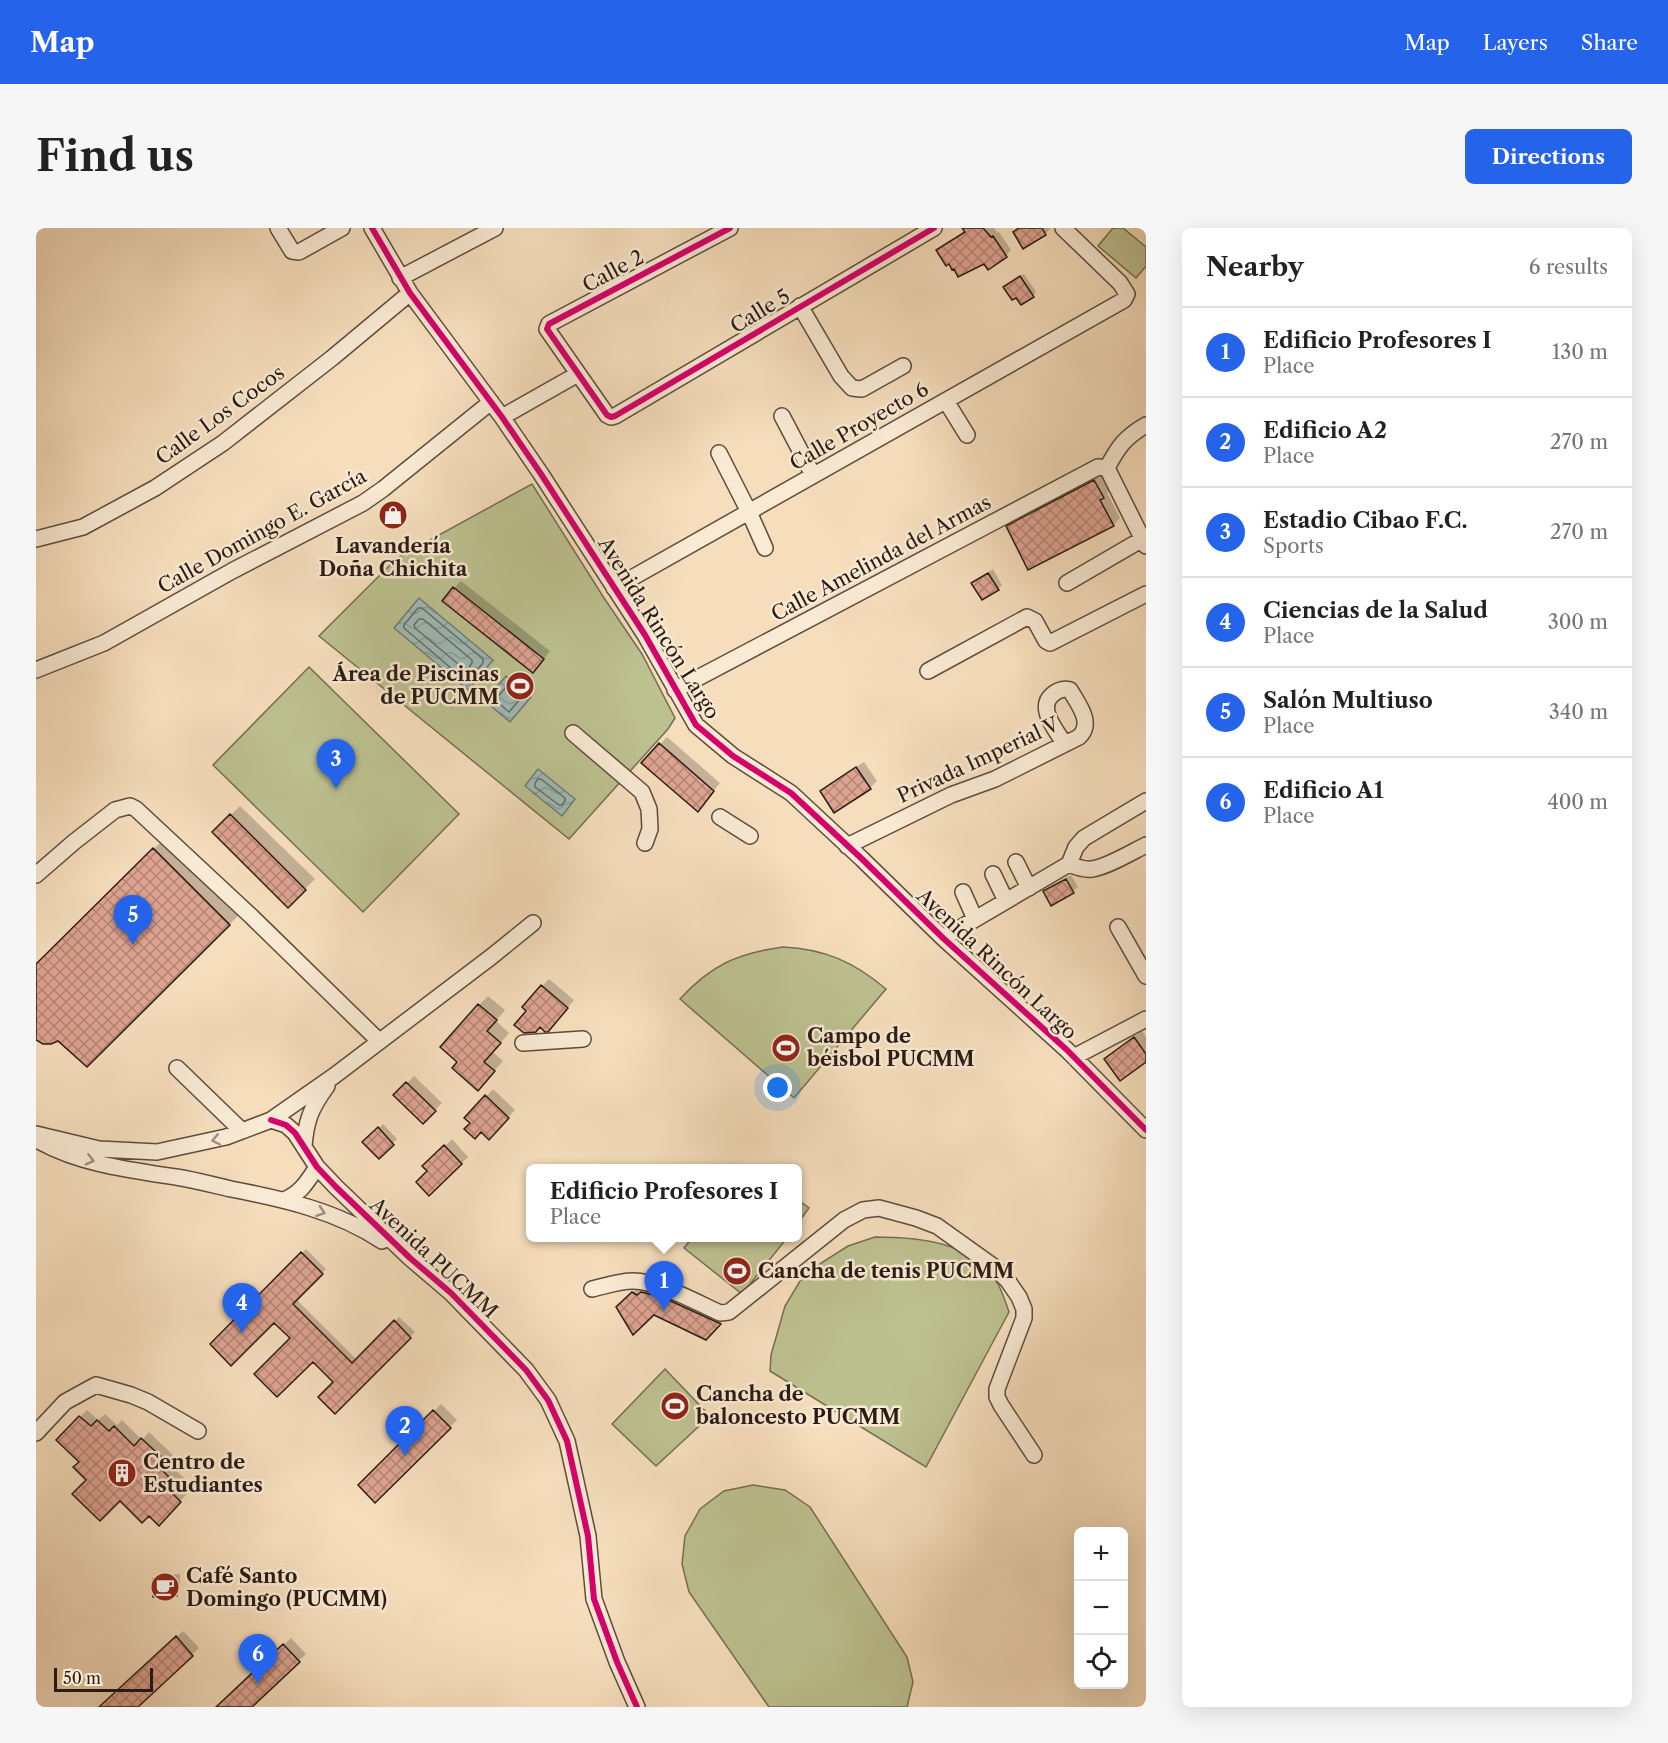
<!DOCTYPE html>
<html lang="en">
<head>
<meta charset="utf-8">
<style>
	body { margin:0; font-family:"Libre Caslon Text",serif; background:#f6f6f6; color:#222 }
	.controls { position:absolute; right:18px; bottom:18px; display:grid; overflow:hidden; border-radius:9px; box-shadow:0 6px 24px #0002 }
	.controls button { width:54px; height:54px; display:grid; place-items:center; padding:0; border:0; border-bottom:2px solid #e0e0e0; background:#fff; color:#222; font:30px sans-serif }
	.scale { position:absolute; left:18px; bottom:15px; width:99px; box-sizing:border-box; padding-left:6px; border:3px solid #2a1b13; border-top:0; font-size:16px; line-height:21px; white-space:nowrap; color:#2a1b13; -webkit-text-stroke:4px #f9ead4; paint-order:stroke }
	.you { position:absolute; left:742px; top:860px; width:21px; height:21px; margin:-15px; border:4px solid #fff; border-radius:50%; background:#1a73e8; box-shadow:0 0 0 9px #1a73e833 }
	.badge { display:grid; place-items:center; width:39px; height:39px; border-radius:50%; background:#2563eb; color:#fff; font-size:20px; font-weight:700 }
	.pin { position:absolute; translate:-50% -50px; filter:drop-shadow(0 2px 3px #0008) }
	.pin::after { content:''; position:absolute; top:32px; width:21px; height:18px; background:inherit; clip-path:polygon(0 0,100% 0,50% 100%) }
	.popup { position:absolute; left:490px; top:936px; width:276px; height:78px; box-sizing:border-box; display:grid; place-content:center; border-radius:9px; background:#fff; filter:drop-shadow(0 2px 4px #0005); font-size:20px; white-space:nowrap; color:#767676 }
	.popup b { font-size:22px; color:#222 }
	.popup::after { content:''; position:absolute; left:50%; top:100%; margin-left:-12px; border:12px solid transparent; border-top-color:#fff }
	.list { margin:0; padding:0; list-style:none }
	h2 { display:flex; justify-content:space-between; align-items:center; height:78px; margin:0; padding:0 24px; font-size:26px }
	h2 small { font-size:20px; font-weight:400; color:#767676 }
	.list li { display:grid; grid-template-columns:39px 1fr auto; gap:18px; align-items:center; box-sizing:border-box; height:90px; padding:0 24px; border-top:2px solid #e0e0e0 }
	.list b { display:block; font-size:22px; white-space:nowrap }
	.list p { margin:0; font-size:20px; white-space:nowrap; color:#767676 }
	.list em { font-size:20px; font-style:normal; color:#767676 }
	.icon { flex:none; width:33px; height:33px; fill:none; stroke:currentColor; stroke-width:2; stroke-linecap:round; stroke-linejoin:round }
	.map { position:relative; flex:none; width:1110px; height:1479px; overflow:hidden; border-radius:9px }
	header { display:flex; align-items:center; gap:36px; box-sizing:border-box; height:84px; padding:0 30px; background:#2563eb; color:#fff }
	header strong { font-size:28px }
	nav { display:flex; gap:33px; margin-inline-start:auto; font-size:21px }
	.intro { display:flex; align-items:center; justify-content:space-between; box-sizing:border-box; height:144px; padding:0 36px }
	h1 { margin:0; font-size:42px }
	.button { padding:15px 27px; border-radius:9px; background:#2563eb; color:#fff; font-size:21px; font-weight:700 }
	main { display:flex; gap:36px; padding:0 36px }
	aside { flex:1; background:#fff; border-radius:9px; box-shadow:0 6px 24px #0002 }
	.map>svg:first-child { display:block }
	.garden { fill:#bdc190; stroke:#746e52; stroke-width:1.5 }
	.water { fill:url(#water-waves); stroke:#707b76; stroke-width:1.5 }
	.shadow { fill:#0003 }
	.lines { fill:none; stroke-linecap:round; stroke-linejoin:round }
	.shore { stroke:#646b66; stroke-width:1.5 }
	.building { fill:url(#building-cross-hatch); stroke:#2a1b13; stroke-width:1.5 }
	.minor-casing { stroke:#5d4c3e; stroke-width:18 }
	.minor { stroke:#f9ead4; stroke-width:15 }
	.cycleway-casing { stroke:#f9ead4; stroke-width:10 }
	.cycleway { stroke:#d6006c; stroke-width:6 }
	.oneway { stroke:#9c8d7d }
	.labels { text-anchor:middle; stroke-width:5; stroke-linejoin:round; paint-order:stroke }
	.street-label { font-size:20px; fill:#2a1b13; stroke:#f9ead4 }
	.poi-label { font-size:20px; font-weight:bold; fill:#2a1b13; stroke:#f9ead4; text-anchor:start }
</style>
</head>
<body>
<header>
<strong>Map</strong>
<nav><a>Map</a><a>Layers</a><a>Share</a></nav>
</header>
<div class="intro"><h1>Find us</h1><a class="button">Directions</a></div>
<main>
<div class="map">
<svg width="1110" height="1479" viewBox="0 0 1110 1479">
	<defs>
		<pattern id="water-waves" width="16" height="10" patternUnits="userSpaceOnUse" patternTransform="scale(1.5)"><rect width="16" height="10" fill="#9ebbb8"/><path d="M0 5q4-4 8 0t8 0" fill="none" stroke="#88a09d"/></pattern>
		<pattern id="building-cross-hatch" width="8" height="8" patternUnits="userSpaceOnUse" patternTransform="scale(1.5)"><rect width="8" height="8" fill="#dea391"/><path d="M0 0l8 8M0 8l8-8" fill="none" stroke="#b48475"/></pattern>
	</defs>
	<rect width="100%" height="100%" fill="#f6debd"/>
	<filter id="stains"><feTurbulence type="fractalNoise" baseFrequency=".00333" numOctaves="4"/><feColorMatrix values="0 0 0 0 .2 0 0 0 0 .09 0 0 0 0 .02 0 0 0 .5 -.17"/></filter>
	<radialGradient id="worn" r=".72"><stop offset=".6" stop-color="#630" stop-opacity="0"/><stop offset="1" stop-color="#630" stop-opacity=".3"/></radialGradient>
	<path class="garden" d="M1077,0H1087L1110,19V38L1100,50L1062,18Z
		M496,256L568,370L606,426L639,490L632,501L533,611L283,408L361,330Z
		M273,439L423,586L327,684L177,537Z
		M747,719C789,721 818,734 850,761L758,870L644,771C675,737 702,725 747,719Z
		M762,972L773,980L762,995Z
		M839,1009C883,1009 941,1014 963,1058C967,1066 970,1075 973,1084L890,1239L734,1143L735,1127L749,1078L764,1053L785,1035L812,1018Z
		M656,1010H751L706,1066L648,1020Z
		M629,1141L674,1188L620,1238L576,1196Z
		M717,1257L749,1262L774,1279L871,1429L877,1454L871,1479H733L653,1364L646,1336L649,1308L664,1281L688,1263Z"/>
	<path class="water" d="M383,370L457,432L432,462L358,400Z
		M470,448L495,469L474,494L449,473Z
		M502,541L539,571L526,588L489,558Z"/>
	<path class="shadow" d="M929,0H958L962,5L963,4L975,22L970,28L918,39L902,22L908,17L930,3Z
		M987,0H1015L1009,6Z
		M988,46L1000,64L997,68L973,56Z
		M1066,246L1074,262L1071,265L1084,290L1077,297L972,299L979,292Z
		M957,341L966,357L962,361L937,355Z
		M425,353L514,423L504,436L418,360Z
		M631,509L684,555L668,575L624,516Z
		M828,534L841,553L834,560L786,563L793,556Z
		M204,578L279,651L252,678L178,604Z
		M127,612L203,687L51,837L23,811L0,809V738Z
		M1035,647L1042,659L1037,663L1016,676L1009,664L1013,659Z
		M513,751L538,772L519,795L492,783L506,758Z
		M452,768L469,782L460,793L473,805L457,824L467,833L451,851L423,834L443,777Z
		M1106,803L1110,809V833L1070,831L1077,824Z
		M378,848L406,875L387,894L359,867Z
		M457,861L479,882L453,910L430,890Z
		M347,896L361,911L343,929L329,914Z
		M416,911L432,929L393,966V943L388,938Z
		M270,1021L290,1041L260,1071L321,1132L363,1089L379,1104L299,1184V1154L238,1092L176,1116Z
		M614,1057L690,1089L677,1103L618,1086L589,1072L604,1058Z
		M405,1176L421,1192L339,1273L324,1257Z
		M51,1182L62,1192L69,1186L81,1197L86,1192L106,1212L113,1204L137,1227L131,1233L149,1251L143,1258L151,1266L123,1295L113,1286L52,1252L45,1234L22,1212Z
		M144,1346V1362L140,1367L119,1351L123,1347Z
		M147,1403L163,1420L156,1427L100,1479H65Z
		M255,1410L270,1426L214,1479H182Z"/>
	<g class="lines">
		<path class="shore" d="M382,380H386L447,431V435L432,452H429L368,400V397Z
			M383,391H387L436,432V435L432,441H428L379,400L378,397Z
			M471,458L485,470L473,484L459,472Z
			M502,551H505L529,570V573L526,577H523L499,559V555Z"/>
	</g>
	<path class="building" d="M926,0H947L955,9L957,8L971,29L952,42L948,36L922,49L918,41L916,42L913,36L910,38L900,22L929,4Z
		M983,0H1006L1010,7L987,21L977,4Z
		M984,48L998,69L985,77L980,70L976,72L967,59Z
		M1058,252L1068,270L1064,272L1078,298L992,342L970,298Z
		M952,345L963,362L946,372L935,355Z
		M417,359L508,431L497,445L406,373Z
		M623,515L678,563L662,584L605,535Z
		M820,539L835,561L798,585L784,563Z
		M194,586L270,662L252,680L176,604Z
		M117,620L194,697L51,839L22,813L15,816H7L0,812V736Z
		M1030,651L1038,665L1015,678L1007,663Z
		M505,757L532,780L512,804H509L504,799L500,804L488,805L478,797L490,783L486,779Z
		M442,776L461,792L451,803L465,815L448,834L459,843L442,863L416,840L421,834L404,819Z
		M1098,809L1110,826V834L1084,853L1068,831Z
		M370,854L400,883L387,896L357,867Z
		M449,867L473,890L453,912L445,904L439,911L428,901L434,895L428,890Z
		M342,899L358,917L343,931L326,914Z
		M408,917L426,936L393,968L380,954L391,943L386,938Z
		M265,1024L287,1046L257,1076L316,1135L358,1092L375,1110L299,1186L282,1169L297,1154L277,1134L241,1169L218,1146L254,1110L238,1095L195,1138L174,1116Z
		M596,1064L601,1067L605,1064L626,1069L685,1096L670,1112L618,1087L597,1107L580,1079Z
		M397,1182L415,1200L339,1275L322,1257Z
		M43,1188L55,1198L61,1192L73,1203L78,1198L98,1218L105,1210L131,1234L125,1241L143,1259L137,1266L145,1274L123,1298L113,1288L106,1295L84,1273L64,1293L36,1266L50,1252L37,1239L43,1234L20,1212Z
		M140,1350L141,1368L117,1369V1351Z
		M140,1408L157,1428L102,1479H63Z
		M247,1416L264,1434L216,1479H180Z"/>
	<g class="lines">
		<g class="minor-casing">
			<path id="minor" d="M242,0L256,23L263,24L306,0
				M336,0L374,65L466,189L505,246L609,407L660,497L697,528L755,565L826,631L907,710L1031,822L1110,902
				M694,0L513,96L511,101L571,187L575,189L579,188L898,0
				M364,50L459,0
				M764,78L805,148L816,160L826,161L867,138
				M910,173L931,207
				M746,188L777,247
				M466,189L542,146
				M683,225L713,284L729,320
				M1071,240L1110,318
				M1071,240C1082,219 1089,209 1110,197
				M0,311L47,299L119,260L187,215L296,130L374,65
				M1031,355L1110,309
				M578,360L1088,72L1091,66L1084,55L1027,0
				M0,442L68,415L196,343L327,275L347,261L455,174
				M892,443L991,389L999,393L1010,413L1014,415L1110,366
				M639,462L1062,239L1071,240
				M537,505L606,564L613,581L614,601L609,615
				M684,589L714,608
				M811,618L915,567L959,551L1043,509C1058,495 1042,476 1034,462C1027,460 1022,462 1016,467C1001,480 1020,502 1028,515
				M980,634L993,660
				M1033,636C1040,639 1048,642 1056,641C1071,639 1096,624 1110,617
				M957,646L970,673
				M0,647L38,614L79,582L94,578L100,581L216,689L343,813
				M927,664L939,691
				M1082,699L1110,748
				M907,710L1033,636L1040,619L1048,610L1110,573
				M487,815L547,811
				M1038,829L1110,791
				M141,840L206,903
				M235,892L250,897L259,905L281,939L300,959L374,1030L415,1065L490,1142L512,1172L531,1213L552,1308L558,1371L581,1434L601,1479
				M0,906L63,921L121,924L190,909L235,892L298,848L455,729L497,695
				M3,913C44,936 94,942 140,949C159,952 177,957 195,961C247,971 301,983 346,1013
				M268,919C270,892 275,880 291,858
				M248,972C265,965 271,954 281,939
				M556,1061C569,1058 583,1053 597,1053C622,1053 660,1074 684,1085L693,1084L808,992L827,982L843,980L880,990L901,998L957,1038L972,1053L983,1069L988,1081V1090L961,1161V1169L965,1177L998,1227
				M0,1205L29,1174L60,1157L95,1167L112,1174L162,1203"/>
		</g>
		<use href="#minor" class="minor"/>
		<g class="cycleway-casing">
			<path id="cycleway" d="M336,0L374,65L466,189L505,246L609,407L660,497L697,528L755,565L826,631L907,710L1031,822L1110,902
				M694,0L513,96L511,101L571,187L575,189L579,188L898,0
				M235,892L250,897L259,905L281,939L300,959L374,1030L415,1065L490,1142L512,1172L531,1213L552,1308L558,1371L581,1434L601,1479"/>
		</g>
		<use href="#cycleway" class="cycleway"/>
	</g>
	<defs><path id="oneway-chevron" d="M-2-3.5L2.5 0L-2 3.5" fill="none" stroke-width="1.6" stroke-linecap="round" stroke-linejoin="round" transform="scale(1.5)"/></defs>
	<g class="oneway">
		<use href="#oneway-chevron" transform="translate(180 912) rotate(168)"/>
		<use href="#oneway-chevron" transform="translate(54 932) rotate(14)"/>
		<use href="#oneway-chevron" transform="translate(285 984) rotate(19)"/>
	</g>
	<defs>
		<g id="shop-disc" transform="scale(1.5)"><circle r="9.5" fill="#8f2418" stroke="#f9ead4"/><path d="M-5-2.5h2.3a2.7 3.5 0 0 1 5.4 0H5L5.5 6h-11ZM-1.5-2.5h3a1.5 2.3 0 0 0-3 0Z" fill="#fff"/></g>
		<g id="stadium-disc" transform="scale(1.5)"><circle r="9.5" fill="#8f2418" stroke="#f9ead4"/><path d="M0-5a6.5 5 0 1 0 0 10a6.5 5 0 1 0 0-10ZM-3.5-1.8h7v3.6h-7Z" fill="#fff"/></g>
		<g id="building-disc" transform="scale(1.5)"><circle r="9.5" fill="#8f2418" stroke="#f9ead4"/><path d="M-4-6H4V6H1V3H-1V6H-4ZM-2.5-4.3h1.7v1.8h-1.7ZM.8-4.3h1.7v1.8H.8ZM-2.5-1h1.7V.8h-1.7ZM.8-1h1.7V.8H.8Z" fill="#fff"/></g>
		<g id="cafe-disc" transform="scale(1.5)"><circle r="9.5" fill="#8f2418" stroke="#f9ead4"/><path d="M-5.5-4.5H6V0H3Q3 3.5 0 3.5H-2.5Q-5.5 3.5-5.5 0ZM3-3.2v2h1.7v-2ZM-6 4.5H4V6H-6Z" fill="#fff"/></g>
	</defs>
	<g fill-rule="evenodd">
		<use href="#shop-disc" x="357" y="287"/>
		<use href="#stadium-disc" x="484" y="458"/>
		<use href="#stadium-disc" x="750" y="820"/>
		<use href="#stadium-disc" x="701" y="1043"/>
		<use href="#stadium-disc" x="639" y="1178"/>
		<use href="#building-disc" x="86" y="1245"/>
		<use href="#cafe-disc" x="129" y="1359"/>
	</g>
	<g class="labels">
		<g class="street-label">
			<text transform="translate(577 43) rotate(-28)" y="7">Calle 2</text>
			<text transform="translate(724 83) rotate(-31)" y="7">Calle 5</text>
			<text transform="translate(184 187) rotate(-36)" y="7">Calle Los Cocos</text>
			<text transform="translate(823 198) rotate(-30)" y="7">Calle Proyecto 6</text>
			<text transform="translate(226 303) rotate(-29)" y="7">Calle Domingo E. García</text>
			<text transform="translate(845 330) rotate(-28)" y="7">Calle Amelinda del Armas</text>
			<text transform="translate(623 400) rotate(58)" y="7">Avenida Rincón Largo</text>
			<text transform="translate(942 532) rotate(-25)" y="7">Privada Imperial V</text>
			<text transform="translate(961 736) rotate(43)" y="7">Avenida Rincón Largo</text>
			<text transform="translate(398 1030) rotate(43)" y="7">Avenida PUCMM</text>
		</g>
		<g class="poi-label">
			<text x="357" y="325" text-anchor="middle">Lavandería<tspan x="357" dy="23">Doña Chichita</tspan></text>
			<text x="463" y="453" text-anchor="end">Área de Piscinas<tspan x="463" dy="23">de PUCMM</tspan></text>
			<text x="771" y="815">Campo de<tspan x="771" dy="23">béisbol PUCMM</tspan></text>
			<text x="722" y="1050">Cancha de tenis PUCMM</text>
			<text x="660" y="1173">Cancha de<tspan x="660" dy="23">baloncesto PUCMM</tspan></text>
			<text x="107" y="1241">Centro de<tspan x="107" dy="23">Estudiantes</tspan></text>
			<text x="150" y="1355">Café Santo<tspan x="150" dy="23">Domingo (PUCMM)</tspan></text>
		</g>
	</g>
	<rect width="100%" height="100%" filter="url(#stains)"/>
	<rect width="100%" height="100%" fill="url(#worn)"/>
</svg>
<div class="controls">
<button>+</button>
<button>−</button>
<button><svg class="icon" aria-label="locate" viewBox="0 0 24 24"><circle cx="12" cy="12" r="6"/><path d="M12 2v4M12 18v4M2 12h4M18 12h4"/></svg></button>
</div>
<div class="scale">50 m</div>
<div class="you"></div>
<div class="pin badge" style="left:628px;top:1083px">1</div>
<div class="popup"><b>Edificio Profesores I</b>Place</div>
<div class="pin badge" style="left:369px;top:1228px">2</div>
<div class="pin badge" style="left:300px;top:561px">3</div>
<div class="pin badge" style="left:206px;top:1105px">4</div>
<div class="pin badge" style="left:97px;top:717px">5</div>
<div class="pin badge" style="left:222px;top:1456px">6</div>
</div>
<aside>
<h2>Nearby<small>6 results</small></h2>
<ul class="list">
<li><span class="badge">1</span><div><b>Edificio Profesores I</b><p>Place</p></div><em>130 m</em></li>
<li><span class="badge">2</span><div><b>Edificio A2</b><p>Place</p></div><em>270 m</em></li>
<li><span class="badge">3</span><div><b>Estadio Cibao F.C.</b><p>Sports</p></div><em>270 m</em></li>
<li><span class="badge">4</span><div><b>Ciencias de la Salud</b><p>Place</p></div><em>300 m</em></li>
<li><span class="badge">5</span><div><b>Salón Multiuso</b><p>Place</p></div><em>340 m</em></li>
<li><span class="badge">6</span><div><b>Edificio A1</b><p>Place</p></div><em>400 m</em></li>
</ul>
</aside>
</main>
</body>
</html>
